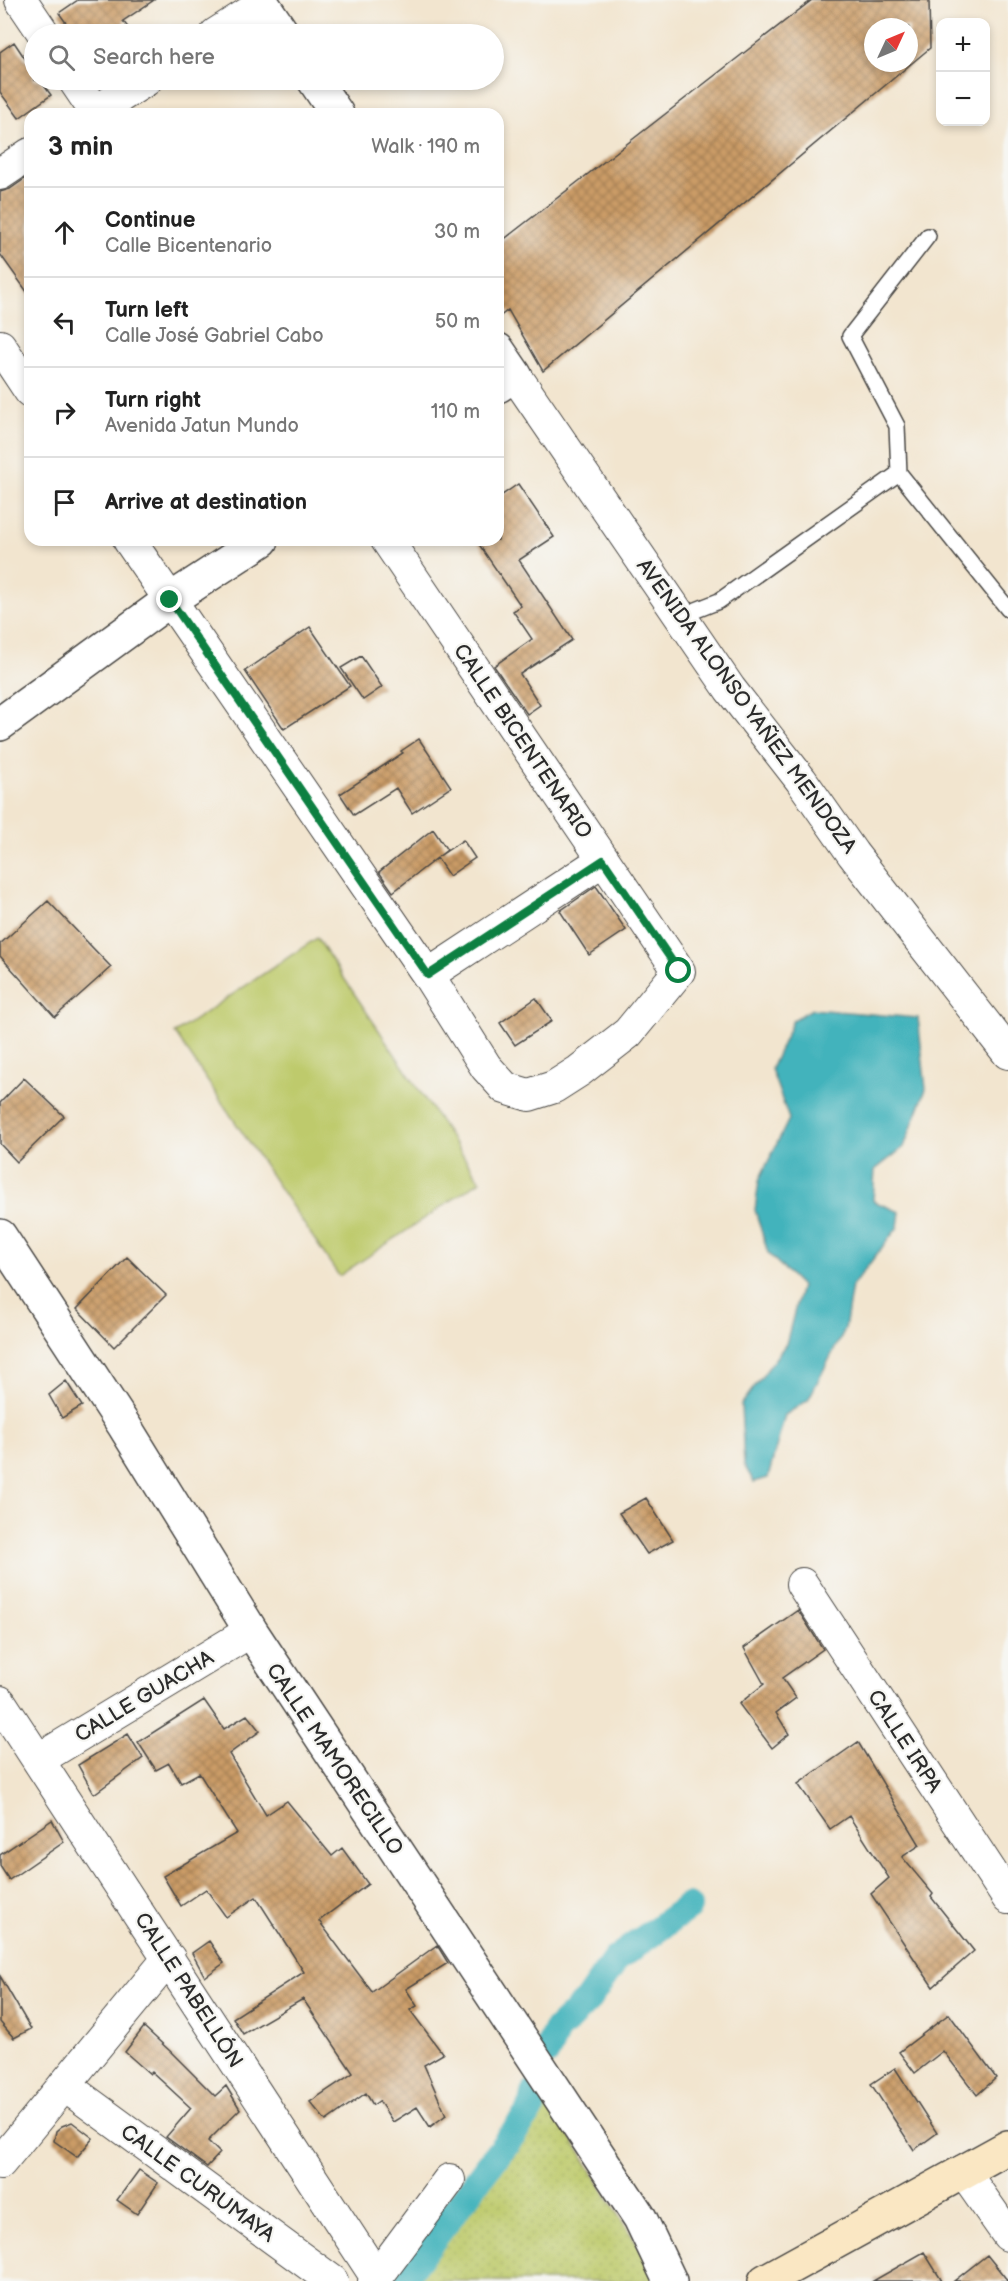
<!DOCTYPE html>
<html lang="en">
<head>
<meta charset="utf-8">
<style>
	body { margin:0; font-family:"Balsamiq Sans",sans-serif; background:#f6f6f6; color:#222 }
	.controls { position:absolute; right:18px; top:18px; display:grid; overflow:hidden; border-radius:12px; box-shadow:0 3px 9px #0003 }
	.controls button { width:54px; height:54px; display:grid; place-items:center; padding:0; border:0; border-bottom:2px solid #e0e0e0; background:#fff; color:#222; font:30px sans-serif }
	.compass { position:absolute; left:864px; top:18px; width:54px; height:54px; border-radius:50%; background:#fff; box-shadow:0 3px 9px #0003; rotate:46deg }
	.stop { position:absolute; width:18px; height:18px; margin:-14px; border:4px solid #0b8043; border-radius:50%; background:#fff }
	.stop.end { background:#0b8043; border-color:#fff; box-shadow:0 2px 6px #0008 }
	.list { margin:0; padding:0; list-style:none }
	h2 { display:flex; justify-content:space-between; align-items:center; height:78px; margin:0; padding:0 24px; font-size:26px }
	h2 small { font-size:20px; font-weight:400; color:#767676 }
	.list li { display:grid; grid-template-columns:39px 1fr auto; gap:18px; align-items:center; box-sizing:border-box; height:90px; padding:0 24px; border-top:2px solid #e0e0e0 }
	.list b { display:block; font-size:22px; white-space:nowrap }
	.list p { margin:0; font-size:20px; white-space:nowrap; color:#767676 }
	.list em { font-size:20px; font-style:normal; color:#767676 }
	.icon { flex:none; width:33px; height:33px; fill:none; stroke:currentColor; stroke-width:2; stroke-linecap:round; stroke-linejoin:round }
	.map { position:relative; flex:none; width:1008px; height:2281px; overflow:hidden }
	.search { position:absolute; background:#fff; box-shadow:0 3px 9px #0003; left:24px; top:24px; width:480px; height:66px; display:flex; align-items:center; gap:15px; box-sizing:border-box; padding:0 21px; border-radius:33px; color:#767676; font-size:22px }
	.panel { position:absolute; background:#fff; box-shadow:0 3px 9px #0003; left:24px; top:108px; width:480px; height:438px; border-radius:18px }
	.map>svg:first-child { display:block }
	.grass { fill:url(#grass-dots); stroke:#747a4c; stroke-width:1.5 }
	.garden { fill:#beca6c; stroke:#747a4c; stroke-width:1.5 }
	.water { fill:#43b3bc; stroke:#376f74; stroke-width:1.5 }
	.lines { fill:none; stroke-linecap:round; stroke-linejoin:round }
	.canal { stroke:#43b3bc; stroke-width:28 }
	.building { fill:url(#building-cross-hatch); fill-rule:evenodd }
	.service-casing { stroke:#494744; stroke-width:18 }
	.minor-casing { stroke:#494744; stroke-width:34 }
	.tertiary-casing { stroke:#494744; stroke-width:36 }
	.secondary-casing { stroke:#494744; stroke-width:36 }
	.service { stroke:#fff; stroke-width:15 }
	.minor { stroke:#fff; stroke-width:32 }
	.tertiary { stroke:#fff; stroke-width:33 }
	.secondary { stroke:#fae7c3; stroke-width:33 }
	.route { stroke:#0b8043; stroke-width:8 }
	.labels { text-anchor:middle; stroke-width:4.5; stroke-linejoin:round; paint-order:stroke }
	.street-label { font-size:21px; fill:#2b2b2b; stroke:#f6f6f2 }
</style>
</head>
<body>
<div class="map">
<svg width="1008" height="2281" viewBox="0 0 1008 2281">
	<defs>
		<pattern id="grass-dots" width="8" height="8" patternUnits="userSpaceOnUse" patternTransform="scale(1.5)"><rect width="8" height="8" fill="#beca6c"/><path d="M2 2h.1M6 6h.1" fill="none" stroke="#a3ae5e" stroke-width="1.8" stroke-linecap="round"/></pattern>
		<pattern id="building-cross-hatch" width="8" height="8" patternUnits="userSpaceOnUse" patternTransform="scale(1.5)"><rect width="8" height="8" fill="#ca9b66"/><path d="M0 0l8 8M0 8l8-8" fill="none" stroke="#a47f54"/></pattern>
	</defs>
	<rect width="100%" height="100%" fill="#f6f6f2"/>
	<filter id="ink" filterUnits="userSpaceOnUse"><feTurbulence type="fractalNoise" baseFrequency=".0167" numOctaves="2"/><feDisplacementMap in="SourceGraphic" scale="12" xChannelSelector="R" yChannelSelector="G"/><feConvolveMatrix kernelMatrix="1 2 1 2 8 2 1 2 1" color-interpolation-filters="sRGB"/></filter>
	<filter id="wash" filterUnits="userSpaceOnUse"><feTurbulence type="fractalNoise" baseFrequency=".008" numOctaves="4" result="noise"/><feDisplacementMap in="SourceGraphic" scale="24" xChannelSelector="R" yChannelSelector="G"/><feGaussianBlur stdDeviation="1.35" result="paint"/><feColorMatrix in="noise" values="0 0 0 0 0 0 0 0 0 0 0 0 0 0 0 0 0 1.4 0 .05"/><feComposite in="paint" operator="in"/></filter>
	<g filter="url(#wash)">
		<rect width="100%" height="100%" fill="#f2e5cf"/>
		<path class="grass" d="M549,2102L660,2281H405Z"/>
		<path class="garden" d="M317,938L480,1181L339,1276L175,1033Z"/>
		<path class="water" d="M812,1009L918,1018L926,1089L904,1147L875,1170L873,1201L900,1212L898,1227L852,1286L845,1329L808,1400L785,1415L768,1478L754,1482L744,1465L741,1405L786,1344L801,1286L768,1253L755,1210L759,1180L789,1119L771,1069L793,1020Z"/>
		<g class="lines">
			<path class="canal" d="M547,2052L556,2031L586,2002L616,1959L688,1907
				M401,2281L531,2110L534,2094"/>
		</g>
		<g id="blocks">
			<path class="building" d="M78,0H154L123,21L133,34H74L59,13Z
				M812,0H929L930,48L543,371L508,310L498,318V244ZM873,27H909V63H873Z
				M14,42L34,72V80H40L51,95L19,118L0,92V52Z
				M26,178L30,184V296L0,254V192L10,189Z
				M518,484L554,537L519,560L572,640L520,674L540,705L527,714L494,666L532,639L513,611L521,606L476,540H498V498Z
				M310,627L350,686L284,729L245,671Z
				M361,656L382,687L363,700L341,668Z
				M419,739L451,787L412,813L396,788L354,815L340,794L403,753L401,751Z
				M433,829L447,850L438,857L463,840L475,858L449,876L437,858L393,892L379,872Z
				M596,886L626,930L589,955L560,911Z
				M48,901L111,967L55,1017L0,956V944Z
				M536,998L552,1021L515,1045L500,1023Z
				M24,1078L64,1116L17,1162L0,1144V1103Z
				M127,1257L166,1295L114,1347L77,1309Z
				M66,1381L82,1406L62,1418L49,1395Z
				M646,1498L673,1540L647,1554L619,1513Z
				M798,1610L823,1649L782,1678L796,1698L776,1713L789,1734L772,1748L739,1704L764,1684L744,1648Z
				M204,1700L224,1729L247,1715L260,1731L229,1754L266,1815L287,1801L332,1856L342,1848L368,1884L319,1921L372,1992L437,1945L448,1963L406,1989L417,2006L410,2010L443,2054L424,2065L446,2115L430,2127L417,2107L393,2122L379,2101L373,2105L366,2093L326,2121L310,2102L353,2073L303,1999L243,2034L233,2018L304,1972L256,1897L226,1917L206,1889L181,1906L163,1876L237,1833L199,1773L181,1783L169,1763L156,1770L138,1742Z
				M128,1734L143,1758L94,1794L78,1765Z
				M858,1742L920,1845L902,1857L933,1894L931,1897L974,1951L933,1987L871,1894L889,1878L849,1816L830,1829L798,1784Z
				M52,1820L64,1842L9,1880L0,1866V1855Z
				M209,1941L224,1963L205,1977L192,1953Z
				M0,1976L31,2029L14,2038L0,2022Z
				M949,2014L996,2078L977,2095L943,2051L915,2073L899,2052Z
				M144,2027L170,2051L215,2096L226,2086L240,2109L208,2141L220,2153L207,2167L166,2137L191,2108L152,2072L150,2074L125,2052Z
				M895,2068L937,2133L914,2150L871,2084Z
				M72,2122L93,2138L77,2157L54,2141L56,2131L62,2126Z
				M139,2170L158,2183L137,2214L117,2200Z
				M924,2252L942,2281H873Z
				M987,2255L1008,2281H954Z"/>
		</g>
	</g>
	<g filter="url(#ink)">
		<use href="#blocks" fill-opacity="0" stroke="#494744" stroke-width="1.5"/>
		<g class="lines">
			<g class="service-casing">
				<path id="service" d="M928,236L850,336L897,426L899,473L1008,609
					M681,616L719,601L899,473"/>
			</g>
			<g class="minor-casing">
				<path id="minor" d="M21,0L44,34
					M216,34L263,4
					M74,80L97,114
					M92,114L146,80
					M0,174L30,154
					M0,346L30,391
					M515,375L730,689L801,780L853,854L1008,1053
					M129,540L428,975L486,1067L505,1088L529,1095L554,1087L579,1071L628,1033L679,971L387,540
					M428,975L603,860
					M802,1584L1008,1898
					M0,1702L377,2278
					M38,1760L251,1631
					M64,2085L332,2281
					M0,2163L169,1958
					M963,2171L1008,2235
					M374,2281L449,2180"/>
			</g>
			<g class="tertiary-casing">
				<path id="tertiary" d="M260,0L283,34
					M314,80L337,114
					M498,350L515,375L498,386
					M0,724L170,600L262,540
					M0,1236L125,1427L251,1631L640,2218L670,2281"/>
			</g>
			<g class="secondary-casing">
				<path id="secondary" d="M765,2281L1008,2147"/>
			</g>
			<use href="#service" class="service"/>
			<use href="#minor" class="minor"/>
			<use href="#tertiary" class="tertiary"/>
			<use href="#secondary" class="secondary"/>
		</g>
	</g>
	<g class="lines" filter="url(#ink)">
		<path class="route" d="M170,600L428,975L603,860L679,971"/>
	</g>
	<g class="labels">
		<g class="street-label">
			<text transform="translate(747 706) rotate(54)" y="7">AVENIDA ALONSO YAÑEZ MENDOZA</text>
			<text transform="translate(523 741) rotate(56)" y="7">CALLE BICENTENARIO</text>
			<text transform="translate(144 1696) rotate(-31)" y="7">CALLE GUACHA</text>
			<text transform="translate(905 1741) rotate(57)" y="7">CALLE IRPA</text>
			<text transform="translate(335 1759) rotate(56)" y="7">CALLE MAMORECILLO</text>
			<text transform="translate(189 1990) rotate(57)" y="7">CALLE PABELLÓN</text>
			<text transform="translate(198 2183) rotate(36)" y="7">CALLE CURUMAYA</text>
		</g>
	</g>
</svg>
<div class="controls">
<button>+</button>
<button>−</button>
</div>
<svg class="compass" viewBox="-18 -18 36 36"><path d="M0-13l5 13h-10z" fill="#e53935"/><path d="M0 13l5-13h-10z" fill="#767676"/></svg>
<div class="stop" style="left:679px;top:971px"></div>
<div class="stop end" style="left:170px;top:600px"></div>
<div class="search"><svg class="icon" aria-label="search" viewBox="0 0 24 24"><circle cx="10" cy="10" r="6"/><path d="M15 15l6 6"/></svg>Search here</div>
<section class="panel">
<h2>3 min<small>Walk · 190 m</small></h2>
<ul class="list">
<li><svg class="icon" aria-label="ahead" viewBox="0 0 24 24"><path d="M12 20V5M6 11l6-6 6 6"/></svg><div><b>Continue</b><p>Calle Bicentenario</p></div><em>30 m</em></li>
<li><svg class="icon" aria-label="left" viewBox="0 0 24 24"><path d="M17 20v-9H6M10 6l-5 5 5 5"/></svg><div><b>Turn left</b><p>Calle José Gabriel Cabo</p></div><em>50 m</em></li>
<li><svg class="icon" aria-label="right" viewBox="0 0 24 24"><path d="M7 20v-9h11M14 6l5 5-5 5"/></svg><div><b>Turn right</b><p>Avenida Jatun Mundo</p></div><em>110 m</em></li>
<li><svg class="icon" aria-label="arrive" viewBox="0 0 24 24"><path d="M6 21V4h12l-3 4 3 4H6"/></svg><div><b>Arrive at destination</b></div></li>
</ul>
</section>
</div>
</body>
</html>
